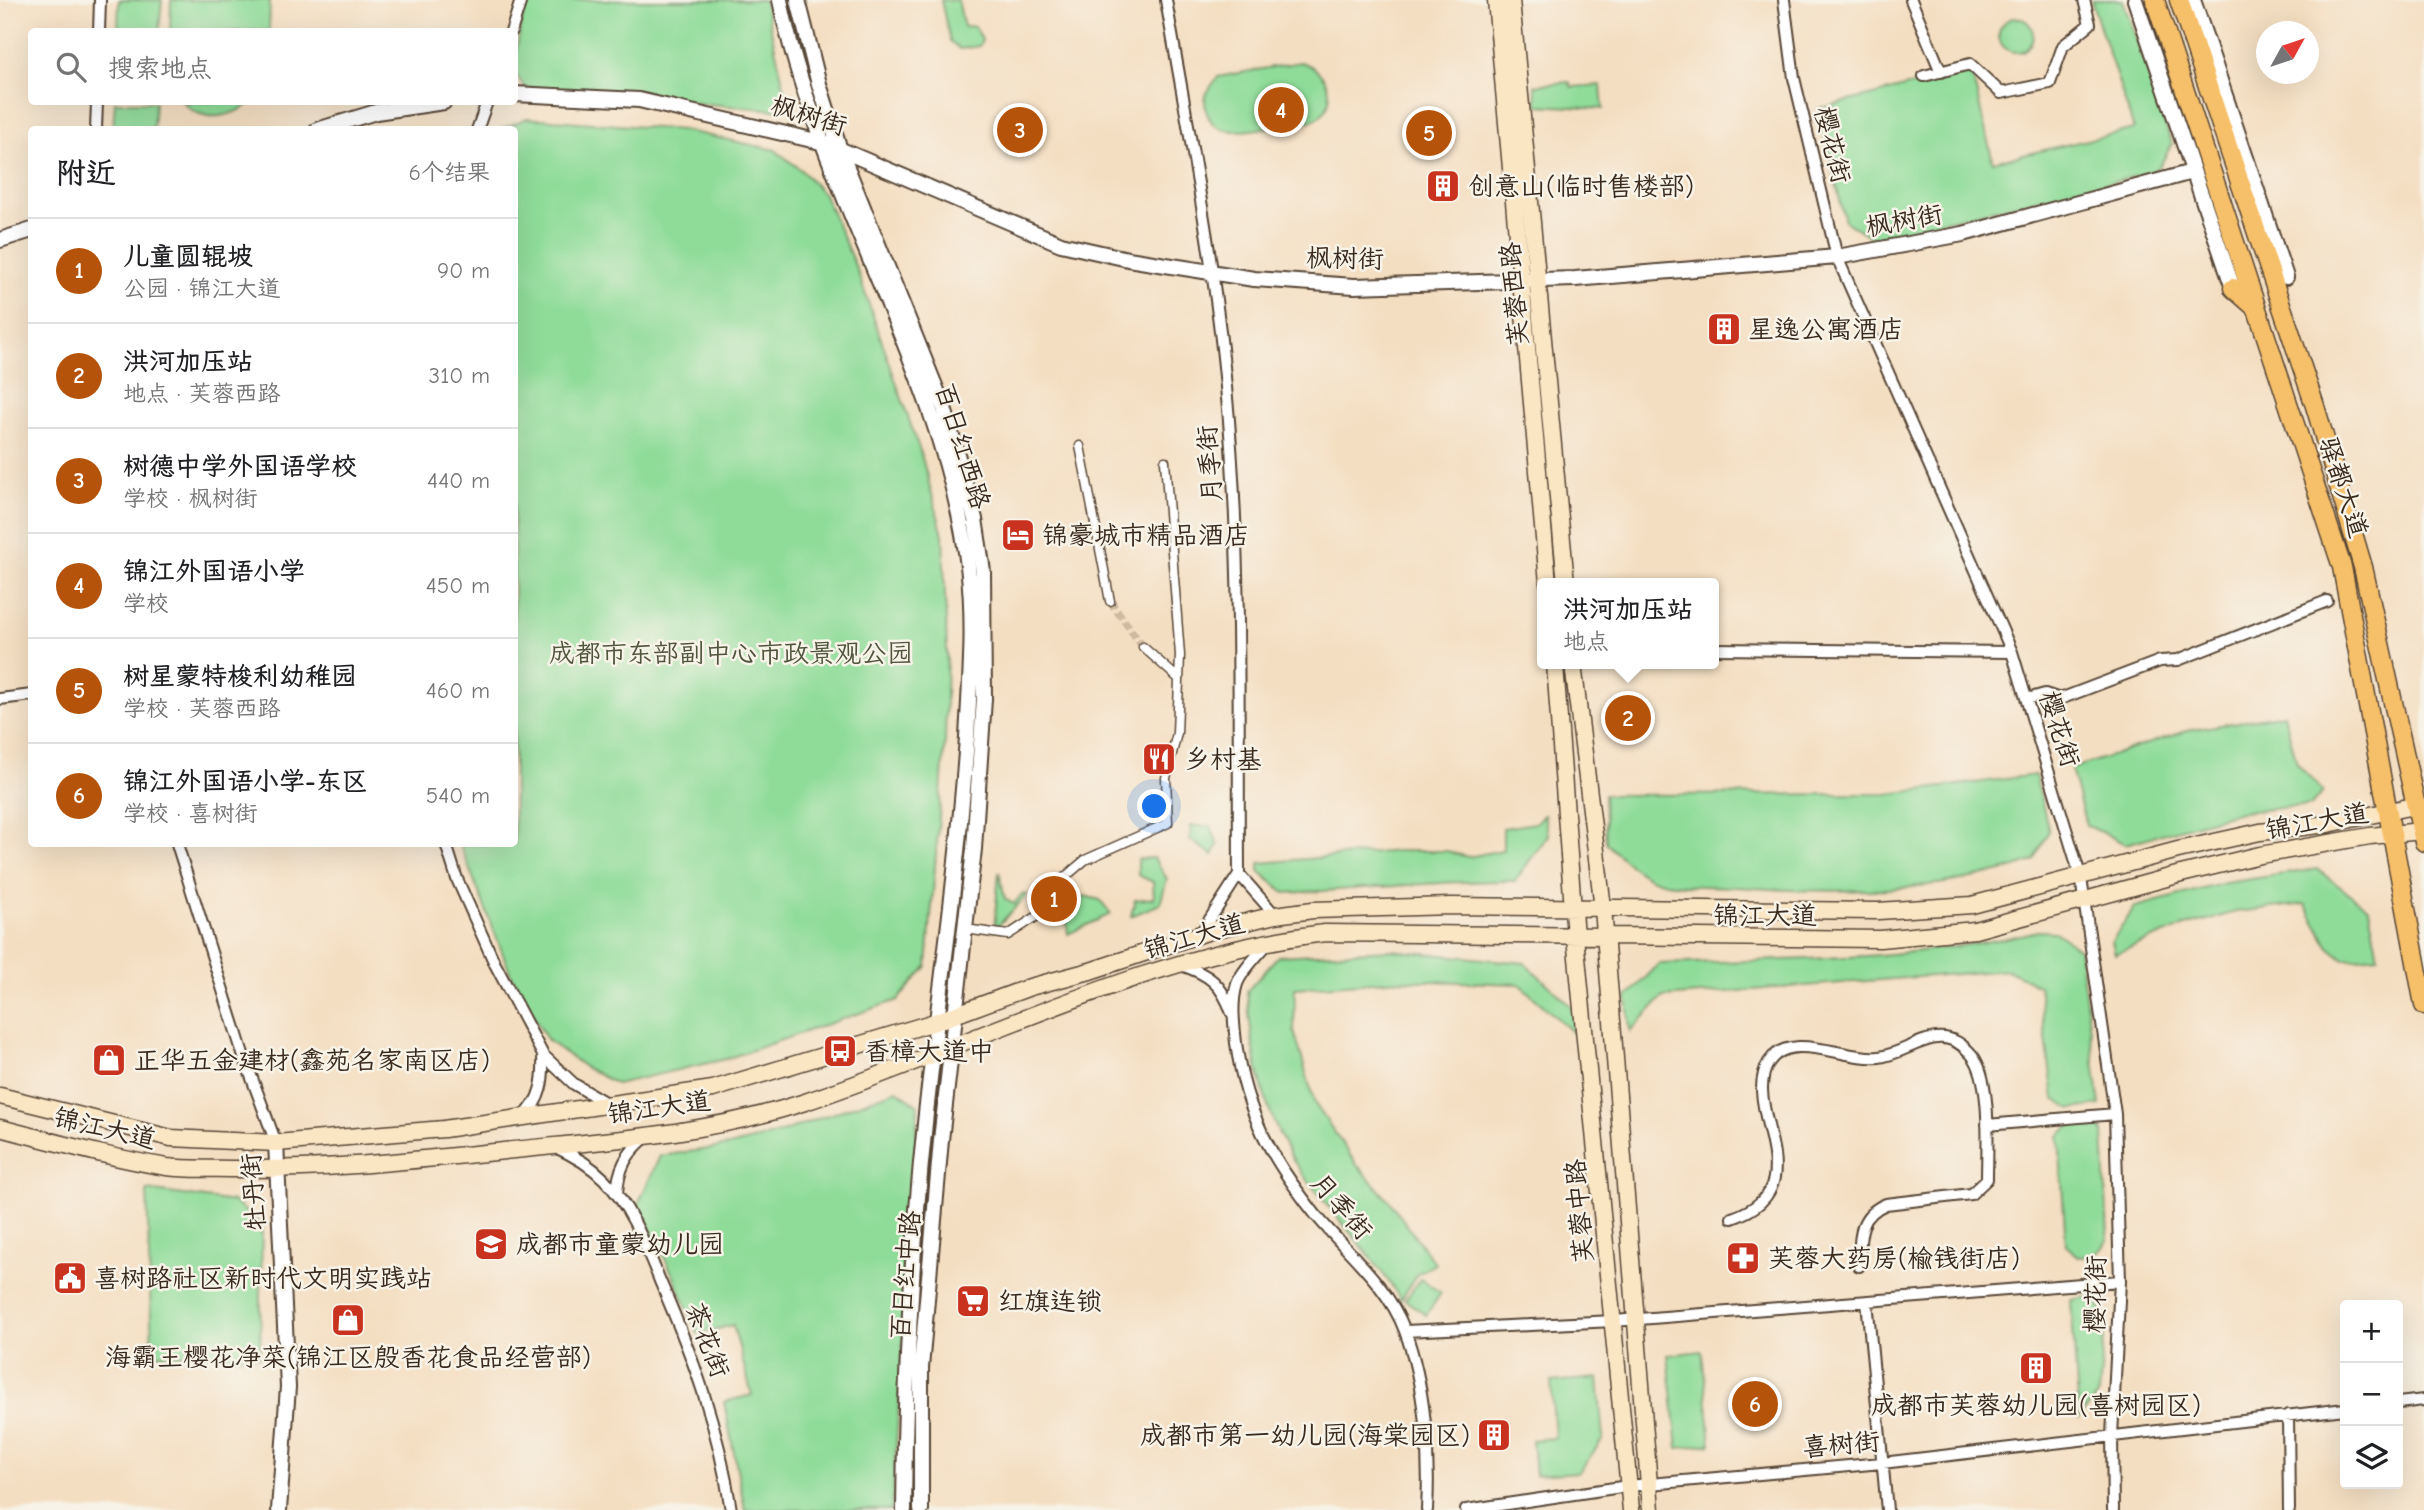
<!DOCTYPE html>
<html lang="zh">
<head>
<meta charset="utf-8">
<style>
	body { margin:0; font-family:"Comic Neue","LXGW WenKai TC",sans-serif; background:#f2f2f2; color:#202124 }
	.controls { position:absolute; right:21px; bottom:21px; display:grid; overflow:hidden; border-radius:7px; box-shadow:0 7px 28px #0002 }
	.controls button { width:63px; height:63px; display:grid; place-items:center; padding:0; border:0; border-bottom:2px solid #e0e0e0; background:#fff; color:#202124; font:35px sans-serif }
	.compass { position:absolute; left:2256px; top:21px; width:63px; height:63px; border-radius:50%; background:#fff; box-shadow:0 7px 28px #0002; rotate:50deg }
	.you { position:absolute; left:1155px; top:807px; width:24px; height:24px; margin:-18px; border:5px solid #fff; border-radius:50%; background:#1a73e8; box-shadow:0 0 0 10px #1a73e833 }
	.badge { display:grid; place-items:center; width:46px; height:46px; border-radius:50%; background:#b45309; color:#fff; font-size:23px; font-weight:700 }
	.pin { position:absolute; translate:-50% -50%; border:4px solid #fff; box-shadow:0 2px 7px #0006 }
	.popup { position:absolute; left:1537px; top:578px; width:182px; height:91px; box-sizing:border-box; display:grid; place-content:center; border-radius:7px; background:#fff; filter:drop-shadow(0 2px 5px #0005); font-size:23px; white-space:nowrap; color:#757577 }
	.popup b { font-size:26px; color:#202124 }
	.popup::after { content:''; position:absolute; left:50%; top:100%; margin-left:-14px; border:14px solid transparent; border-top-color:#fff }
	.list { margin:0; padding:0; list-style:none }
	h2 { display:flex; justify-content:space-between; align-items:center; height:91px; margin:0; padding:0 28px; font-size:30px }
	h2 small { font-size:23px; font-weight:400; color:#757577 }
	.list li { display:grid; grid-template-columns:46px 1fr auto; gap:21px; align-items:center; box-sizing:border-box; height:105px; padding:0 28px; border-top:2px solid #e0e0e0 }
	.list b { display:block; font-size:26px; white-space:nowrap }
	.list p { margin:0; font-size:23px; white-space:nowrap; color:#757577 }
	.list em { font-size:23px; font-style:normal; color:#757577 }
	.icon { flex:none; width:38px; height:38px; fill:none; stroke:currentColor; stroke-width:2; stroke-linecap:round; stroke-linejoin:round }
	.map { position:relative; flex:none; width:2424px; height:1510px; overflow:hidden }
	.search { position:absolute; background:#fff; box-shadow:0 7px 28px #0002; left:28px; top:28px; width:490px; height:77px; display:flex; align-items:center; gap:18px; box-sizing:border-box; padding:0 24px; border-radius:7px; color:#757577; font-size:26px }
	.panel { position:absolute; background:#fff; box-shadow:0 7px 28px #0002; left:28px; top:126px; width:490px; height:721px; border-radius:7px }
	.map>svg:first-child { display:block }
	.green { fill:#8fdc99; stroke:#65835c; stroke-width:2 }
	.lines { fill:none; stroke-linecap:round; stroke-linejoin:round }
	.pedestrian-tunnel { stroke:#cfbaa0; stroke-width:8; stroke-dasharray:8 4; stroke-linecap:butt }
	.pedestrian-casing { stroke:#574536; stroke-width:11 }
	.minor-casing { stroke:#574536; stroke-width:14 }
	.tertiary-casing { stroke:#574536; stroke-width:18 }
	.secondary-casing { stroke:#574536; stroke-width:19 }
	.primary-casing { stroke:#574536; stroke-width:21 }
	.pedestrian { stroke:#fff; stroke-width:8 }
	.minor { stroke:#fff; stroke-width:10 }
	.tertiary { stroke:#fff; stroke-width:14 }
	.secondary { stroke:#fbe6c4; stroke-width:16 }
	.primary { stroke:#f6c06b; stroke-width:18 }
	.labels { text-anchor:middle; stroke-width:5; stroke-linejoin:round; paint-order:stroke }
	.street-label { font-size:26px; fill:#3b2a1e; stroke:#f7f3e8 }
	.poi-label { font-size:26px; fill:#3b2a1e; stroke:#f7f3e8; text-anchor:start }
	.park-label { font-size:26px; fill:#50563d; stroke:#f7f3e8 }
</style>
</head>
<body>
<div class="map">
<svg width="2424" height="1510" viewBox="0 0 2424 1510">
	<rect width="100%" height="100%" fill="#f7f3e8"/>
	<filter id="ink" filterUnits="userSpaceOnUse"><feTurbulence type="fractalNoise" baseFrequency=".0143" numOctaves="2"/><feDisplacementMap in="SourceGraphic" scale="14" xChannelSelector="R" yChannelSelector="G"/><feConvolveMatrix kernelMatrix="1 2 1 2 8 2 1 2 1" color-interpolation-filters="sRGB"/></filter>
	<filter id="wash" filterUnits="userSpaceOnUse"><feTurbulence type="fractalNoise" baseFrequency=".00686" numOctaves="4" result="noise"/><feDisplacementMap in="SourceGraphic" scale="28" xChannelSelector="R" yChannelSelector="G"/><feGaussianBlur stdDeviation="1.57" result="paint"/><feColorMatrix in="noise" values="0 0 0 0 0 0 0 0 0 0 0 0 0 0 0 0 0 1.4 0 .05"/><feComposite in="paint" operator="in"/></filter>
	<g filter="url(#wash)">
		<rect width="100%" height="100%" fill="#f4dec1"/>
		<path class="green" d="M119,0H162L159,31H118Z
			M171,0H270L269,31H170Z
			M526,0H764L787,100L776,110L525,88L515,73V56Z
			M941,0H958L964,27L975,26L982,40L979,46L960,49L950,41Z
			M2091,0H2123L2172,144L2160,166L2150,173L1872,238L1845,221L1818,109L1971,70L1993,162L2134,129Z
			M1999 35a17 17 0 1 1 34 0a17 17 0 1 1-34 0Z
			M1300,62C1325,67 1343,102 1316,119C1304,126 1286,125 1273,127C1243,131 1203,142 1205,95L1218,77Z
			M1570,82L1571,87L1601,85L1603,109L1537,105L1535,85Z
			M115,102H155L153,129H113Z
			M183,102H252C231,118 203,124 183,102Z
			M527,118L682,130L775,150L801,170L824,194L857,270L921,454L943,535L947,651L945,742L927,966L898,1000L726,1059L616,1084L586,1068L547,1040L510,972L460,844H514V130L501,129Z
			M2284,714L2297,763L2323,792L2311,805L2240,812L2126,844L2086,825L2071,769L2186,731Z
			M2035,775L2049,831L2034,861C1939,894 1837,894 1737,887C1713,886 1686,887 1662,882C1640,877 1622,858 1606,843L1604,795L1888,794Z
			M1544,815L1548,835L1515,881C1438,880 1362,890 1285,893L1259,871L1260,863L1398,851H1447L1468,857L1503,850V828L1535,823Z
			M1191,826H1211L1218,845L1213,855L1190,840Z
			M1154,858L1167,879L1160,904L1131,916L1135,900L1154,898L1153,882L1138,875V859Z
			M2317,869L2369,909L2378,956L2344,959L2329,947L2305,904L2236,912L2182,927L2115,954L2112,941L2135,907L2225,883Z
			M999,872L1005,899L1014,904L1022,894L1027,895L994,930Z
			M1084,896L1100,900L1111,914L1068,934L1065,909Z
			M2038,931L2055,932L2079,949L2100,1105L2072,1109L2054,1099L2039,986L2008,970L1663,997L1630,1032L1627,997L1659,964C1785,959 1915,961 2038,931Z
			M1390,950L1525,963L1572,1007L1575,1034L1519,984L1399,980L1295,988L1294,1031L1315,1104L1357,1165L1390,1202L1435,1264L1417,1274L1401,1300C1372,1254 1334,1216 1302,1173C1263,1118 1252,1056 1247,991L1278,956Z
			M897,1090L918,1105L892,1510H745L724,1402L752,1395L733,1325L698,1334L675,1279L638,1204L660,1156L729,1146L776,1134Z
			M2097,1122L2103,1131L2108,1237C2103,1252 2094,1257 2078,1257L2066,1245L2059,1136L2070,1126Z
			M147,1190L234,1202L262,1225L260,1357L152,1354Z
			M1420,1279L1441,1293L1426,1315L1405,1300Z
			M2086,1297L2096,1303L2106,1316L2099,1394L2079,1418L2071,1300Z
			M1702,1351L1711,1444L1678,1448L1668,1355Z
			M1598,1378L1603,1439L1579,1472L1535,1475L1532,1440L1555,1438L1551,1382Z"/>
	</g>
	<g filter="url(#ink)">
		<g class="lines">
			<path class="pedestrian-tunnel" d="M1110,601L1143,647"/>
			<g class="pedestrian-casing">
				<path id="pedestrian" d="M1080,446L1110,601
					M1143,647L1179,679
					M965,929L1008,935L1039,915L1058,883L1085,860L1168,823L1166,778L1177,733L1180,655L1165,461"/>
			</g>
			<g class="minor-casing">
				<path id="minor" d="M1166,0C1188,129 1214,257 1226,387C1242,549 1238,711 1239,874L1275,915
					M1784,0L1794,78L1837,257L2012,652L2081,878L2115,1114L2120,1281L2112,1436L2113,1510
					M1911,0L1941,72
					M99,32L100,0
					M511,32L521,0
					M1924,76L1970,64L2001,93L2050,83L2063,46L2090,24L2084,0
					M96,130L97,102
					M477,130L487,102
					M1714,649L2012,652
					M0,699L32,695
					M2027,699L2045,694L2060,699L2160,661L2178,660L2327,601
					M177,844L243,1054L276,1143
					M446,844L457,879L495,964L543,1055L574,1084L606,1103
					M1201,933L1239,874
					M1269,942C1259,954 1242,970 1237,984C1231,1003 1234,1024 1236,1043C1246,1114 1271,1158 1315,1214C1346,1252 1387,1283 1405,1331C1425,1385 1430,1454 1427,1510
					M1181,965C1209,974 1222,984 1232,1013
					M523,1117C542,1100 544,1079 543,1055
					M1987,1125L2115,1114
					M555,1147C573,1155 590,1165 604,1179C631,1206 646,1247 660,1281C694,1359 718,1425 731,1510
					M617,1194C618,1170 626,1153 646,1137
					M1732,1218C1821,1188 1739,1108 1769,1062C1790,1029 1847,1061 1879,1057C1912,1053 1940,1017 1972,1055C1992,1079 1987,1148 1987,1179L1971,1194L1886,1204C1857,1216 1860,1239 1859,1266
					M1867,1301L1887,1510
					M1405,1331L1614,1321L2120,1281
					M2398,1403L2424,1400
					M2288,1415L2289,1510
					M1466,1510L1628,1486L1882,1463L2345,1409"/>
			</g>
			<g class="tertiary-casing">
				<path id="tertiary" d="M780,0C820,195 942,367 968,566C975,622 970,681 967,737C960,843 946,948 933,1053C914,1205 905,1358 904,1510
					M798,0L819,84L840,150L944,408L975,519L983,571L984,699L974,849L941,1140L921,1368V1510
					M2135,0L2233,288
					M2193,0L2286,277
					M514,94L639,100L825,143L1061,244L1128,259L1254,279L1354,286L1575,279L1837,257L1963,234L2192,172
					M317,130L376,112L444,102
					M0,240L32,230
					M276,1143L288,1387L279,1510"/>
			</g>
			<g class="secondary-casing">
				<path id="secondary" d="M1496,0L1548,583
					M1511,0L1566,583
					M1555,664L1575,937L1631,1510
					M1573,664L1603,908L1651,1510
					M0,1096L171,1138L276,1143L444,1129L713,1089L938,1021L1030,987L1090,971L1213,930L1275,915L1313,910L1451,906L1878,911L1972,905L2178,850L2260,832L2328,824L2418,805
					M0,1128C55,1142 111,1158 167,1167C189,1170 213,1168 235,1169C323,1170 408,1161 495,1152C598,1141 706,1135 805,1102C977,1044 1143,955 1325,933L1880,939L1975,930L2181,874L2260,855L2370,836L2422,831"/>
			</g>
			<g class="primary-casing">
				<path id="primary" d="M2155,0L2342,567L2424,1005
					M2179,0L2315,406L2363,567L2424,842
					M2233,288L2257,309"/>
			</g>
			<use href="#pedestrian" class="pedestrian"/>
			<use href="#minor" class="minor"/>
			<use href="#tertiary" class="tertiary"/>
			<use href="#secondary" class="secondary"/>
			<use href="#primary" class="primary"/>
		</g>
	</g>
	<defs>
		<g id="building-square" transform="scale(1.75)"><rect x="-9" y="-9" width="18" height="18" rx="4" fill="#c8321e" stroke="#f7f3e8"/><path d="M-4-6H4V6H1V3H-1V6H-4ZM-2.5-4.3h1.7v1.8h-1.7ZM.8-4.3h1.7v1.8H.8ZM-2.5-1h1.7V.8h-1.7ZM.8-1h1.7V.8H.8Z" fill="#fff"/></g>
		<g id="hotel-square" transform="scale(1.75)"><rect x="-9" y="-9" width="18" height="18" rx="4" fill="#c8321e" stroke="#f7f3e8"/><path d="M-6-4.5h1.5V1H6V5H4.5V3h-9V5H-6ZM-4 0a1.8 1.8 0 1 1 3.6 0ZM.5 0V-2.5h3Q6-2.5 6 0Z" fill="#fff"/></g>
		<g id="restaurant-square" transform="scale(1.75)"><rect x="-9" y="-9" width="18" height="18" rx="4" fill="#c8321e" stroke="#f7f3e8"/><path d="M-5-6h1v4h1v-4h1v4h1v-4h1v5L-1.5 .5V6h-2V.5L-5-1ZM5-6V6H3V1.5H1.5Q1.5-4 5-6Z" fill="#fff"/></g>
		<g id="bus-square" transform="scale(1.75)"><rect x="-9" y="-9" width="18" height="18" rx="4" fill="#c8321e" stroke="#f7f3e8"/><path d="M-5-6H5V4H4V6H2V4H-2V6H-4V4H-5ZM-3.5-4V0h7V-4ZM-3.5 1.2v1.5H-2V1.2ZM2 1.2v1.5H3.5V1.2Z" fill="#fff"/></g>
		<g id="shop-square" transform="scale(1.75)"><rect x="-9" y="-9" width="18" height="18" rx="4" fill="#c8321e" stroke="#f7f3e8"/><path d="M-5-2.5h2.3a2.7 3.5 0 0 1 5.4 0H5L5.5 6h-11ZM-1.5-2.5h3a1.5 2.3 0 0 0-3 0Z" fill="#fff"/></g>
		<g id="school-square" transform="scale(1.75)"><rect x="-9" y="-9" width="18" height="18" rx="4" fill="#c8321e" stroke="#f7f3e8"/><path d="M0-5L7-2L0 1L-7-2ZM-4 1L0 2.5L4 1V4Q0 6-4 4Z" fill="#fff"/></g>
		<g id="pharmacy-square" transform="scale(1.75)"><rect x="-9" y="-9" width="18" height="18" rx="4" fill="#c8321e" stroke="#f7f3e8"/><path d="M-2-6h4v4h4v4h-4v4h-4v-4h-4v-4h4Z" fill="#fff"/></g>
		<g id="civic-square" transform="scale(1.75)"><rect x="-9" y="-9" width="18" height="18" rx="4" fill="#c8321e" stroke="#f7f3e8"/><path d="M-.6-6.5H3V-4.5H.6V-3L4-1V1h2V6H-6V1h2V-1L-.6-3ZM-1.2 2.5V6h2.4V2.5Z" fill="#fff"/></g>
		<g id="supermarket-square" transform="scale(1.75)"><rect x="-9" y="-9" width="18" height="18" rx="4" fill="#c8321e" stroke="#f7f3e8"/><path d="M-6-5.5h2.5l.6 2H6L4.5 2H-2.5L-4.4-4H-6ZM-1.5 3.2a1.3 1.3 0 1 0 .1 0ZM3 3.2a1.3 1.3 0 1 0 .1 0Z" fill="#fff"/></g>
	</defs>
	<g fill-rule="evenodd">
		<use href="#building-square" x="1443" y="186"/>
		<use href="#building-square" x="1724" y="329"/>
		<use href="#hotel-square" x="1018" y="535"/>
		<use href="#restaurant-square" x="1159" y="759"/>
		<use href="#bus-square" x="840" y="1051"/>
		<use href="#shop-square" x="109" y="1060"/>
		<use href="#school-square" x="491" y="1244"/>
		<use href="#pharmacy-square" x="1743" y="1258"/>
		<use href="#civic-square" x="70" y="1278"/>
		<use href="#supermarket-square" x="973" y="1301"/>
		<use href="#shop-square" x="348" y="1320"/>
		<use href="#building-square" x="2036" y="1368"/>
		<use href="#building-square" x="1494" y="1435"/>
	</g>
	<g class="labels">
		<g class="street-label">
			<text transform="translate(809 115) rotate(17)" y="9">枫树街</text>
			<text transform="translate(1833 145) rotate(76)" y="9">樱花街</text>
			<text transform="translate(1904 220) rotate(-10)" y="9">枫树街</text>
			<text transform="translate(1345 258) rotate(1)" y="9">枫树街</text>
			<text transform="translate(1514 294) rotate(-95)" y="9">芙蓉西路</text>
			<text transform="translate(963 446) rotate(73)" y="9">百日红西路</text>
			<text transform="translate(1209 464) rotate(-94)" y="9">月季街</text>
			<text transform="translate(2344 487) rotate(72)" y="9">驿都大道</text>
			<text transform="translate(2060 729) rotate(72)" y="9">樱花街</text>
			<text transform="translate(2317 821) rotate(-10)" y="9">锦江大道</text>
			<text x="1765" y="924">锦江大道</text>
			<text transform="translate(1194 936) rotate(-16)" y="9">锦江大道</text>
			<text transform="translate(659 1107) rotate(-8)" y="9">锦江大道</text>
			<text transform="translate(105 1128) rotate(13)" y="9">锦江大道</text>
			<text transform="translate(253 1192) rotate(-94)" y="9">牡丹街</text>
			<text transform="translate(1342 1206) rotate(49)" y="9">月季街</text>
			<text transform="translate(1579 1211) rotate(-95)" y="9">芙蓉中路</text>
			<text transform="translate(905 1275) rotate(-85)" y="9">百日红中路</text>
			<text transform="translate(2095 1294) rotate(-89)" y="9">樱花街</text>
			<text transform="translate(708 1340) rotate(69)" y="9">茶花街</text>
			<text transform="translate(1841 1444) rotate(-5)" y="9">喜树街</text>
		</g>
		<g class="poi-label">
			<text x="1468" y="195">创意山(临时售楼部)</text>
			<text x="1748" y="338">星逸公寓酒店</text>
			<text x="1042" y="544">锦豪城市精品酒店</text>
			<text x="1184" y="768">乡村基</text>
			<text x="864" y="1060">香樟大道中</text>
			<text x="134" y="1069">正华五金建材(鑫苑名家南区店)</text>
			<text x="516" y="1253">成都市童蒙幼儿园</text>
			<text x="1768" y="1267">芙蓉大药房(榆钱街店)</text>
			<text x="94" y="1287">喜树路社区新时代文明实践站</text>
			<text x="998" y="1310">红旗连锁</text>
			<text x="348" y="1366" text-anchor="middle">海霸王樱花净菜(锦江区殷香花食品经营部)</text>
			<text x="2036" y="1414" text-anchor="middle">成都市芙蓉幼儿园(喜树园区)</text>
			<text x="1470" y="1444" text-anchor="end">成都市第一幼儿园(海棠园区)</text>
		</g>
		<g class="park-label">
			<text x="731" y="662">成都市东部副中心市政景观公园</text>
		</g>
	</g>
</svg>
<div class="controls">
<button>+</button>
<button>−</button>
<button><svg class="icon" aria-label="layers" viewBox="0 0 24 24"><path d="M12 4l9 5-9 5-9-5zM3 14l9 5 9-5"/></svg></button>
</div>
<svg class="compass" viewBox="-18 -18 36 36"><path d="M0-13l5 13h-10z" fill="#e53935"/><path d="M0 13l5-13h-10z" fill="#757577"/></svg>
<div class="you"></div>
<div class="pin badge" style="left:1054px;top:899px">1</div>
<div class="pin badge" style="left:1628px;top:718px">2</div>
<div class="popup"><b>洪河加压站</b>地点</div>
<div class="pin badge" style="left:1020px;top:130px">3</div>
<div class="pin badge" style="left:1281px;top:110px">4</div>
<div class="pin badge" style="left:1429px;top:133px">5</div>
<div class="pin badge" style="left:1755px;top:1404px">6</div>
<div class="search"><svg class="icon" aria-label="search" viewBox="0 0 24 24"><circle cx="10" cy="10" r="6"/><path d="M15 15l6 6"/></svg>搜索地点</div>
<section class="panel">
<h2>附近<small>6个结果</small></h2>
<ul class="list">
<li><span class="badge">1</span><div><b>儿童圆辊坡</b><p>公园 · 锦江大道</p></div><em>90 m</em></li>
<li><span class="badge">2</span><div><b>洪河加压站</b><p>地点 · 芙蓉西路</p></div><em>310 m</em></li>
<li><span class="badge">3</span><div><b>树德中学外国语学校</b><p>学校 · 枫树街</p></div><em>440 m</em></li>
<li><span class="badge">4</span><div><b>锦江外国语小学</b><p>学校</p></div><em>450 m</em></li>
<li><span class="badge">5</span><div><b>树星蒙特梭利幼稚园</b><p>学校 · 芙蓉西路</p></div><em>460 m</em></li>
<li><span class="badge">6</span><div><b>锦江外国语小学-东区</b><p>学校 · 喜树街</p></div><em>540 m</em></li>
</ul>
</section>
</div>
</body>
</html>
